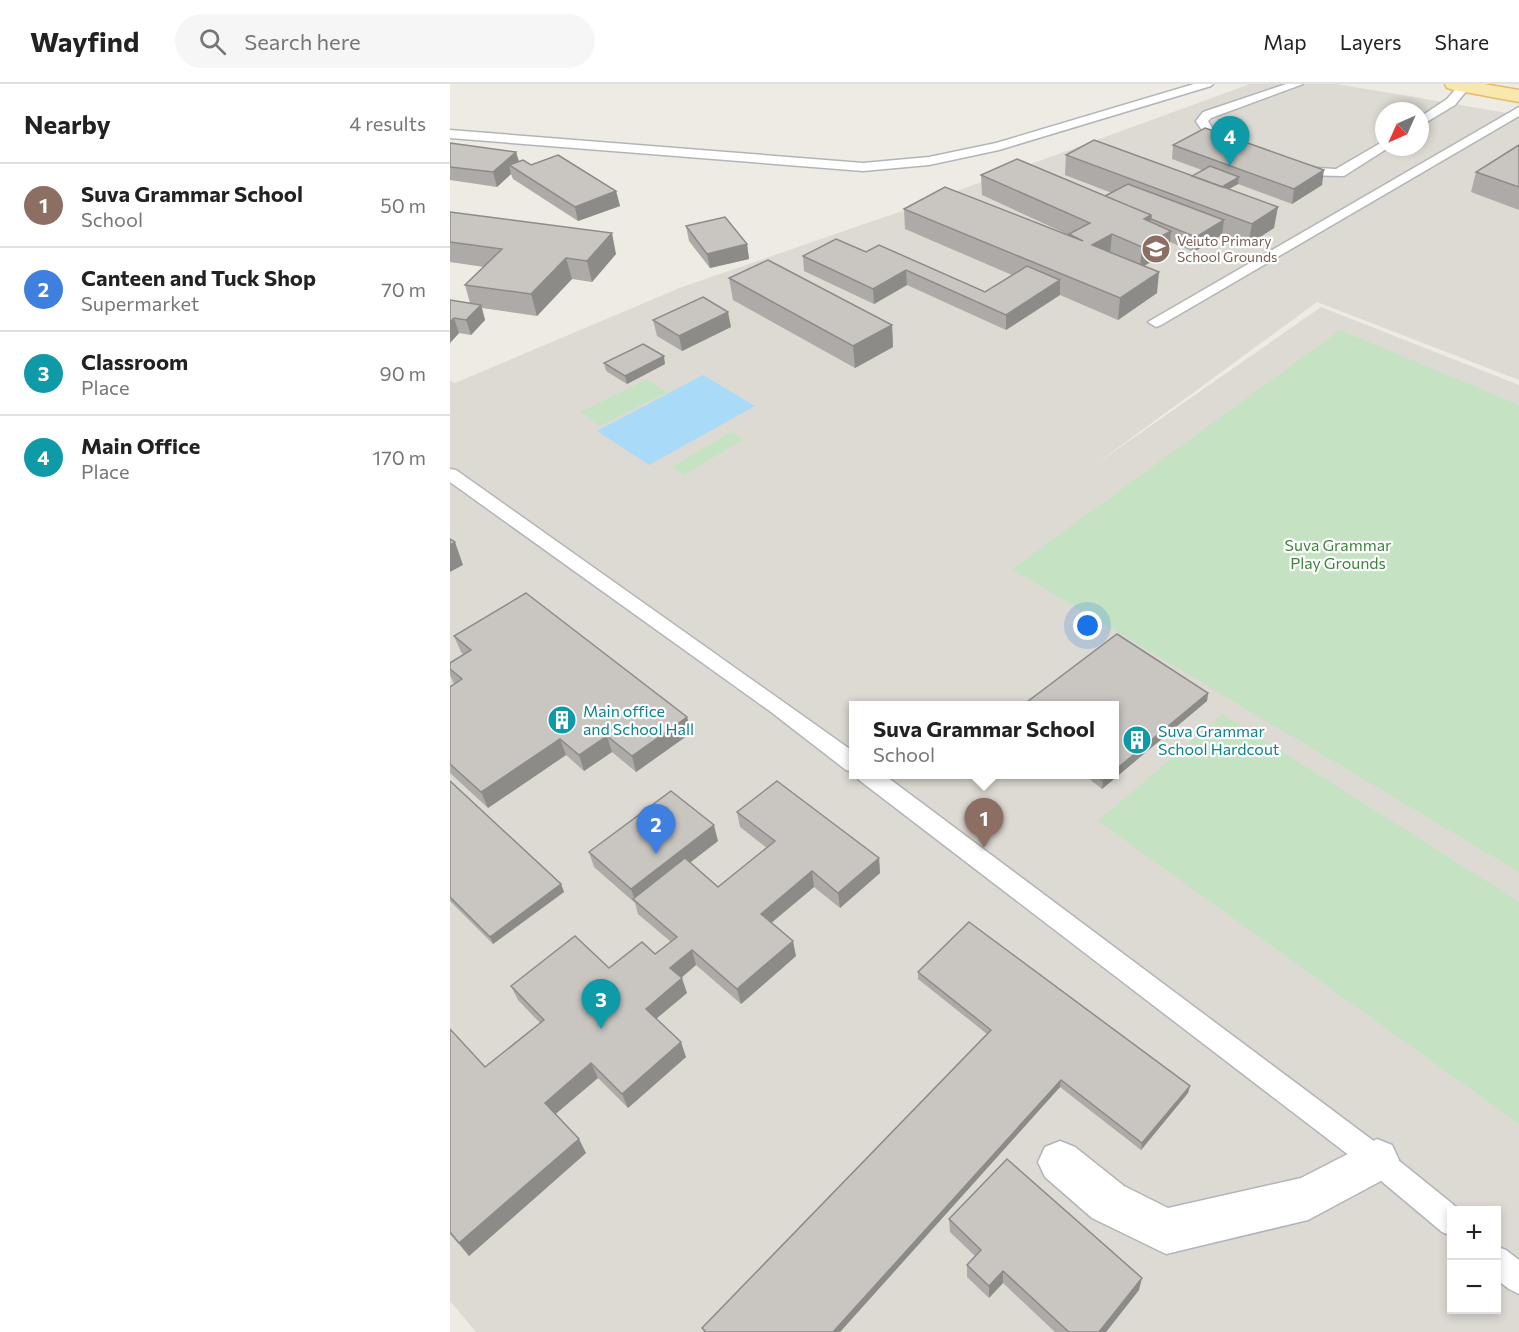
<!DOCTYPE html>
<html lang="en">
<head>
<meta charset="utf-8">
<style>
	body { margin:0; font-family:Commissioner,sans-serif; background:#f6f6f6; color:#222 }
	.controls { position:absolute; right:18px; bottom:18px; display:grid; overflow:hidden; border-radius:0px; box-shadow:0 3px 9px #0003 }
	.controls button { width:54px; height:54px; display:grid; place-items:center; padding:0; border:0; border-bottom:2px solid #e0e0e0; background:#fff; color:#222; font:30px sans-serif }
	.compass { position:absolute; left:925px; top:18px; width:54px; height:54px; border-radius:50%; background:#fff; box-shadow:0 3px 9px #0003; rotate:225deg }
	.you { position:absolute; left:638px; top:542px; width:21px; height:21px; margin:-15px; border:4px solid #fff; border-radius:50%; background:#1a73e8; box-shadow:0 0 0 9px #1a73e833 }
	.badge { display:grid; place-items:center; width:39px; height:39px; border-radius:50%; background:#1a73e8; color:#fff; font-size:20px; font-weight:700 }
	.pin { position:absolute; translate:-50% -50px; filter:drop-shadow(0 2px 3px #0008) }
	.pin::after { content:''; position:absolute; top:32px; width:21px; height:18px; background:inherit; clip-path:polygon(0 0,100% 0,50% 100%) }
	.popup { position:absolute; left:399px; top:617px; width:270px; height:78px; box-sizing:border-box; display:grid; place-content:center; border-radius:0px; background:#fff; filter:drop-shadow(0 2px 4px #0005); font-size:20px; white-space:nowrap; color:#767676 }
	.popup b { font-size:22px; color:#222 }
	.popup::after { content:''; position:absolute; left:50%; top:100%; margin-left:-12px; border:12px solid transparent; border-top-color:#fff }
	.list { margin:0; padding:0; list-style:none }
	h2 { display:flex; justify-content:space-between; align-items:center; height:78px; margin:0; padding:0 24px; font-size:26px }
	h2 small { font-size:20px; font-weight:400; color:#767676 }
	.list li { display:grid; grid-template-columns:39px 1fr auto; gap:18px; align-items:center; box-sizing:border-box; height:84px; padding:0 24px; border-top:2px solid #e0e0e0 }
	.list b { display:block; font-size:22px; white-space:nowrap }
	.list p { margin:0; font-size:20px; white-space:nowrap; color:#767676 }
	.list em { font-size:20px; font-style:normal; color:#767676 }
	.icon { flex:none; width:33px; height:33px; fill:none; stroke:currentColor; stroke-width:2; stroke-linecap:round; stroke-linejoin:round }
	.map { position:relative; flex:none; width:1069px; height:1248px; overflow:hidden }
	header { display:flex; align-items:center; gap:36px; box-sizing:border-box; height:84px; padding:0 30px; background:#fff; border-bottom:2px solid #e0e0e0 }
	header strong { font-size:28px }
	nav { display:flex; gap:33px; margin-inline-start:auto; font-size:21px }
	.search { width:420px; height:54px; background:#f6f6f6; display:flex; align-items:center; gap:15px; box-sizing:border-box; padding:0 21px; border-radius:33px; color:#767676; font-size:22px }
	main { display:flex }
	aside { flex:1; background:#fff }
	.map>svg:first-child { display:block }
	.education { fill:#dddad3; fill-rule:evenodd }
	.green { fill:#c5e3c3 }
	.water { fill:#a9dbf9 }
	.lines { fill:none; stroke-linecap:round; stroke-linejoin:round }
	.lane-casing { stroke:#b2b5b8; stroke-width:3 }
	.street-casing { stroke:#b2b5b8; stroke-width:3 }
	.primary-casing { stroke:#e7ba64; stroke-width:3 }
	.lane { fill:#fff; fill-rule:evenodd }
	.street { fill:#fff; fill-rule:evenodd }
	.primary { fill:#f9e8ae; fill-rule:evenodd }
	.wall { fill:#adaaa7 }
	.shaded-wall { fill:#8d8b88 }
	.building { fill:#c9c6c2; stroke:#8d8b88; stroke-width:1.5 }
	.labels { text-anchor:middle; stroke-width:4.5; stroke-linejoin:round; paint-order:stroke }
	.far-education-label { font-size:14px; fill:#785e54; stroke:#fff; text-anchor:start }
	.park-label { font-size:16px; fill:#3d833c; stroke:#fff }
	.culture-label { font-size:16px; fill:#0d838f; stroke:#fff; text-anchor:start }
</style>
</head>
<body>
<header>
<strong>Wayfind</strong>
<div class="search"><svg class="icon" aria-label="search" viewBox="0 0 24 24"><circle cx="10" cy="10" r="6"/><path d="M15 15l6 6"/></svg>Search here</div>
<nav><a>Map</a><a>Layers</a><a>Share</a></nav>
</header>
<main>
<aside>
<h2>Nearby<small>4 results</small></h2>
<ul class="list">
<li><span class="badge" style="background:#8d6e63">1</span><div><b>Suva Grammar School</b><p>School</p></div><em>50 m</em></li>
<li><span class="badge" style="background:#3f7fe0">2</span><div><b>Canteen and Tuck Shop</b><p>Supermarket</p></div><em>70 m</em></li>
<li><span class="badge" style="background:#0f9aa8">3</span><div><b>Classroom</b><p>Place</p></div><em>90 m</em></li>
<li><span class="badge" style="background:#0f9aa8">4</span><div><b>Main Office</b><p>Place</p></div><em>170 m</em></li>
</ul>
</aside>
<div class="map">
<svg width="1069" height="1248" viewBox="0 0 1069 1248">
	<rect width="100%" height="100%" fill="#eeebe4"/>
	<path class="education" d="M800,0H887L1069,31V296L867,218L643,382L871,223L1069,301V1248H26L0,1217V297L5,299L232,203L452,127ZM934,27H970V63H934ZM404,622H664V690H404ZM1002,1126H1046V1226H1002Z"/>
	<path class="green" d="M890,246L1069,321V788L562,485Z
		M197,295L217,308L150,342L130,328Z
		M281,348L294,355L234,391L222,383Z
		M773,630L1069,818V1040L648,737Z"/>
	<path class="water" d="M253,291L305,322L199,381L147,347Z"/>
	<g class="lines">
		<g class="lane-casing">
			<path id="lane" d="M744,0H763L761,2L549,66L479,81L413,87L0,54V46L413,79L479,73L546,59Z
				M836,0H853L761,34L758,37L764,47L783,58L785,61L783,64C767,67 753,49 746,37L753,28Z
				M1010,0H1022L1005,21L970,42V33L997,15Z
				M1069,23V32L711,241L706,243L698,238Z
				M934,57V63L938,64L894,92L847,91L840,87L847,83L886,85Z
				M0,385L6,386L404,668V688L396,686L321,628L0,398Z
				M406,690H433L937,1067L1010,1126H1002V1152L992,1148L917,1085L409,696Z
				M1046,1162L1056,1166L1069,1176V1210L1059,1205L1046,1195Z"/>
		</g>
		<g class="street-casing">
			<path id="street" d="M927,1055L942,1061L949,1076L942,1091L858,1136L716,1170L642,1134L595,1093L588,1078L595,1063L610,1057L625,1063L674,1102L718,1124L851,1094Z"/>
		</g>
		<g class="primary-casing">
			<path id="primary" d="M995,0H1034L1069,6V18L1004,6L997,4Z"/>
		</g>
		<use href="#lane" class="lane"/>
		<use href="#street" class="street"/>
		<use href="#primary" class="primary"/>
	</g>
	<path class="wall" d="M0,59L66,68L69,77L166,107L170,122L128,137L63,95L61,90L47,103L0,96Z
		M723,61L872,101L842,120L788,100L779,105L824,144L798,161L772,150L744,168L720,158L719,168L694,182L707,209L668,236L610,211L556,246L457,201L424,220L354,187L353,172L416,168L535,208L562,191L455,145L454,125L619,152V151L532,111L531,91L655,112L662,109L615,91L616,71L742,92L752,86L722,75Z
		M1069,61V126L1021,108L1026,88Z
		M0,128L166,170L142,198L122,195L87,232L32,224L35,236L21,251L9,249L0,259V216L20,219L15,201L34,183L0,178Z
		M236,142L297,160L299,175L260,184L239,157Z
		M279,194L442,241L443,263L405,284L283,216Z
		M203,236L281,243L232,267L207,252Z
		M154,279L215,280L177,300L156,287Z
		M4,552L237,633L241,649L186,688L162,668L134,687L116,671L38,724L0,689V603L5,600L3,598L0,591V579L14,571L11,568Z
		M758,609L757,617L652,705L633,690H664Z
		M0,697L111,800L114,808L43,860L0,817Z
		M287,728L429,774L430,789L390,824L364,803L321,839L346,872L291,920L246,881L231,894L237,909L206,935L236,973L178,1024L148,994L105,1030L136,1069L19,1172L0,1150V945L35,983L90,939L68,916L61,902L159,884L205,870L221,858L188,830L185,819L144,783L139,768L268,757L240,778L268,803L317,764L290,743Z
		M468,888L740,1002L738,1009L691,1066L610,1003L390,1248H254L252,1244L537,950L468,895Z
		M499,1135L689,1206L656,1248H605L553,1199L539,1214L517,1193V1181L525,1172L500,1148Z"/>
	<path class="shaded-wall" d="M66,68L70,82L59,81L61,90L47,103L43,88Z
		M874,86L872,101L842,120L844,105Z
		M789,93L788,100L757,118L758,111Z
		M166,107L170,122L128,137L125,123Z
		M828,123L824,144L798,161L802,140Z
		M701,131L699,152L694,135Z
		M774,136L772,151L744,168L746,153Z
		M721,147L719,168L690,184L692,163Z
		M162,149L166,170L142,198L137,177Z
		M662,150L660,171L642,161Z
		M297,160L299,175L260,184L257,170Z
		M116,174L122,195L87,232L81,210Z
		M456,186L457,201L424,220L423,205Z
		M709,188L707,209L668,236L670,214Z
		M610,196V211L556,246V231Z
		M31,221L35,236L21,251L16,236Z
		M278,228L281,243L232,267L229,252Z
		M4,234L9,249L0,259V238Z
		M442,241L443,263L405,284L403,262Z
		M214,272L215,280L177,300L175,292Z
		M5,458L13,481L0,488V461Z
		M758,609L757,617L652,705L653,697L660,690H664V687Z
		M237,633L241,649L186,688L182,672Z
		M157,652L162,668L134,687L129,671Z
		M110,655L116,671L38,724L31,708Z
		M264,741L268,757L188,819L185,816L181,805Z
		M429,774L430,789L390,824L388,809Z
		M362,787L364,803L314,845L311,830Z
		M111,800L114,808L43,860L40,853Z
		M343,857L346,872L291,920L287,905Z
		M242,866L246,881L225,899L220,884Z
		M232,894L237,909L201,939L196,925Z
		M231,958L236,973L178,1024L172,1010Z
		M141,979L148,994L102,1033L95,1019Z
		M611,996L610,1003L390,1248H383Z
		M740,1002L738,1009L691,1066L692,1059Z
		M129,1055L136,1069L19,1172L9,1159Z
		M553,1187V1199L539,1214V1202Z
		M692,1194L689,1206L656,1248H649Z"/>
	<path class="building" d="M755,44L874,86L844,105L723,61Z
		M644,56L828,123L802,140L616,71Z
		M0,59L66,68L43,88L0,83Z
		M1069,61V103L1026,88Z
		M108,71L166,107L125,123L59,81L73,76L81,81Z
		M567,75L701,131L694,135L721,147L692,163L662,150L642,161L709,188L670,214L454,125L495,103L633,157L619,150L640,139L531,91Z
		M760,82L789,93L772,103L742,92Z
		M678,100L774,136L746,153L701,135V131L655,112Z
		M0,128L162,149L137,177L116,174L81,210L15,201L52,165L0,158Z
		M275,133L297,160L257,170L236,142Z
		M386,155L416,168L429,161L535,208L577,182L610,196L556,231L456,186L423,205L353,172Z
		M318,176L442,241L403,262L279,194Z
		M253,213L278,228L229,252L203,236Z
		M0,216L31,221L16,236L4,234L0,238Z
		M193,260L214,272L175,292L154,279Z
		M0,455L5,458L0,461Z
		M76,509L237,633L182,672L157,652L129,671L110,655L31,708L0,680V603L12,595L0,585V579L21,566L4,552Z
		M667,550L758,609L664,687V621H573Z
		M645,690H660L653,697Z
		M0,697L111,800L40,853L0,813Z
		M327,697L429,774L388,809L362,787L311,830L343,857L287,905L242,866L220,884L232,894L196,925L231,958L172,1010L141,979L95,1019L129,1055L9,1159L0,1148V945L35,983L94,936L61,902L125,852L159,884L192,858L205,870L227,853L183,815L235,774L268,803L325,757L287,728Z
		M221,707L264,741L181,805L139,768Z
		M519,838L740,1002L692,1059L611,996L383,1248H256L252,1244L541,946L468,888Z
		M557,1075L692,1194L649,1248H619L553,1187L539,1202L517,1181L531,1166L499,1135Z"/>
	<defs>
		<g id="school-disc" transform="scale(1.5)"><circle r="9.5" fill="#8d6e63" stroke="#fff"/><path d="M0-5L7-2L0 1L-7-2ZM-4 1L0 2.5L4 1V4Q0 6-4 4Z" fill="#fff"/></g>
		<g id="building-disc" transform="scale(1.5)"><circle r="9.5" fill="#0f9aa8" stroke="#fff"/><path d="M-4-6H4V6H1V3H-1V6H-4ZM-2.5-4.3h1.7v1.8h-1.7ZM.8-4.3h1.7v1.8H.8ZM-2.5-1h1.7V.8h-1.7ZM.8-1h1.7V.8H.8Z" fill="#fff"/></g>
	</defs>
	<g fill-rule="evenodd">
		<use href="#school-disc" x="706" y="165"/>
		<use href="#building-disc" x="112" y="636"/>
		<use href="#building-disc" x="687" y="656"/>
	</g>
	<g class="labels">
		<g class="far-education-label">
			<text x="727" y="162">Veiuto Primary<tspan x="727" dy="16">School Grounds</tspan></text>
		</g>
		<g class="park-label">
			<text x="888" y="467">Suva Grammar<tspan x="888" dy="18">Play Grounds</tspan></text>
		</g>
		<g class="culture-label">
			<text x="133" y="633">Main office<tspan x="133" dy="18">and School Hall</tspan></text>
			<text x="708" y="653">Suva Grammar<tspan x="708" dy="18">School Hardcout</tspan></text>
		</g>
	</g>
</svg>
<div class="controls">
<button>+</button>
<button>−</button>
</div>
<svg class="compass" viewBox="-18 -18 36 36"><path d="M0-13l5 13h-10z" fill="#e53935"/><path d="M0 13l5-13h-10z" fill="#767676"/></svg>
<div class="you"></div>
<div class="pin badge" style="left:534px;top:764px;background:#8d6e63">1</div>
<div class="popup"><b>Suva Grammar School</b>School</div>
<div class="pin badge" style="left:206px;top:770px;background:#3f7fe0">2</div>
<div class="pin badge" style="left:151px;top:945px;background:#0f9aa8">3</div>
<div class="pin badge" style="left:780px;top:82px;background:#0f9aa8">4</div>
</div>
</main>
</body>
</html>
